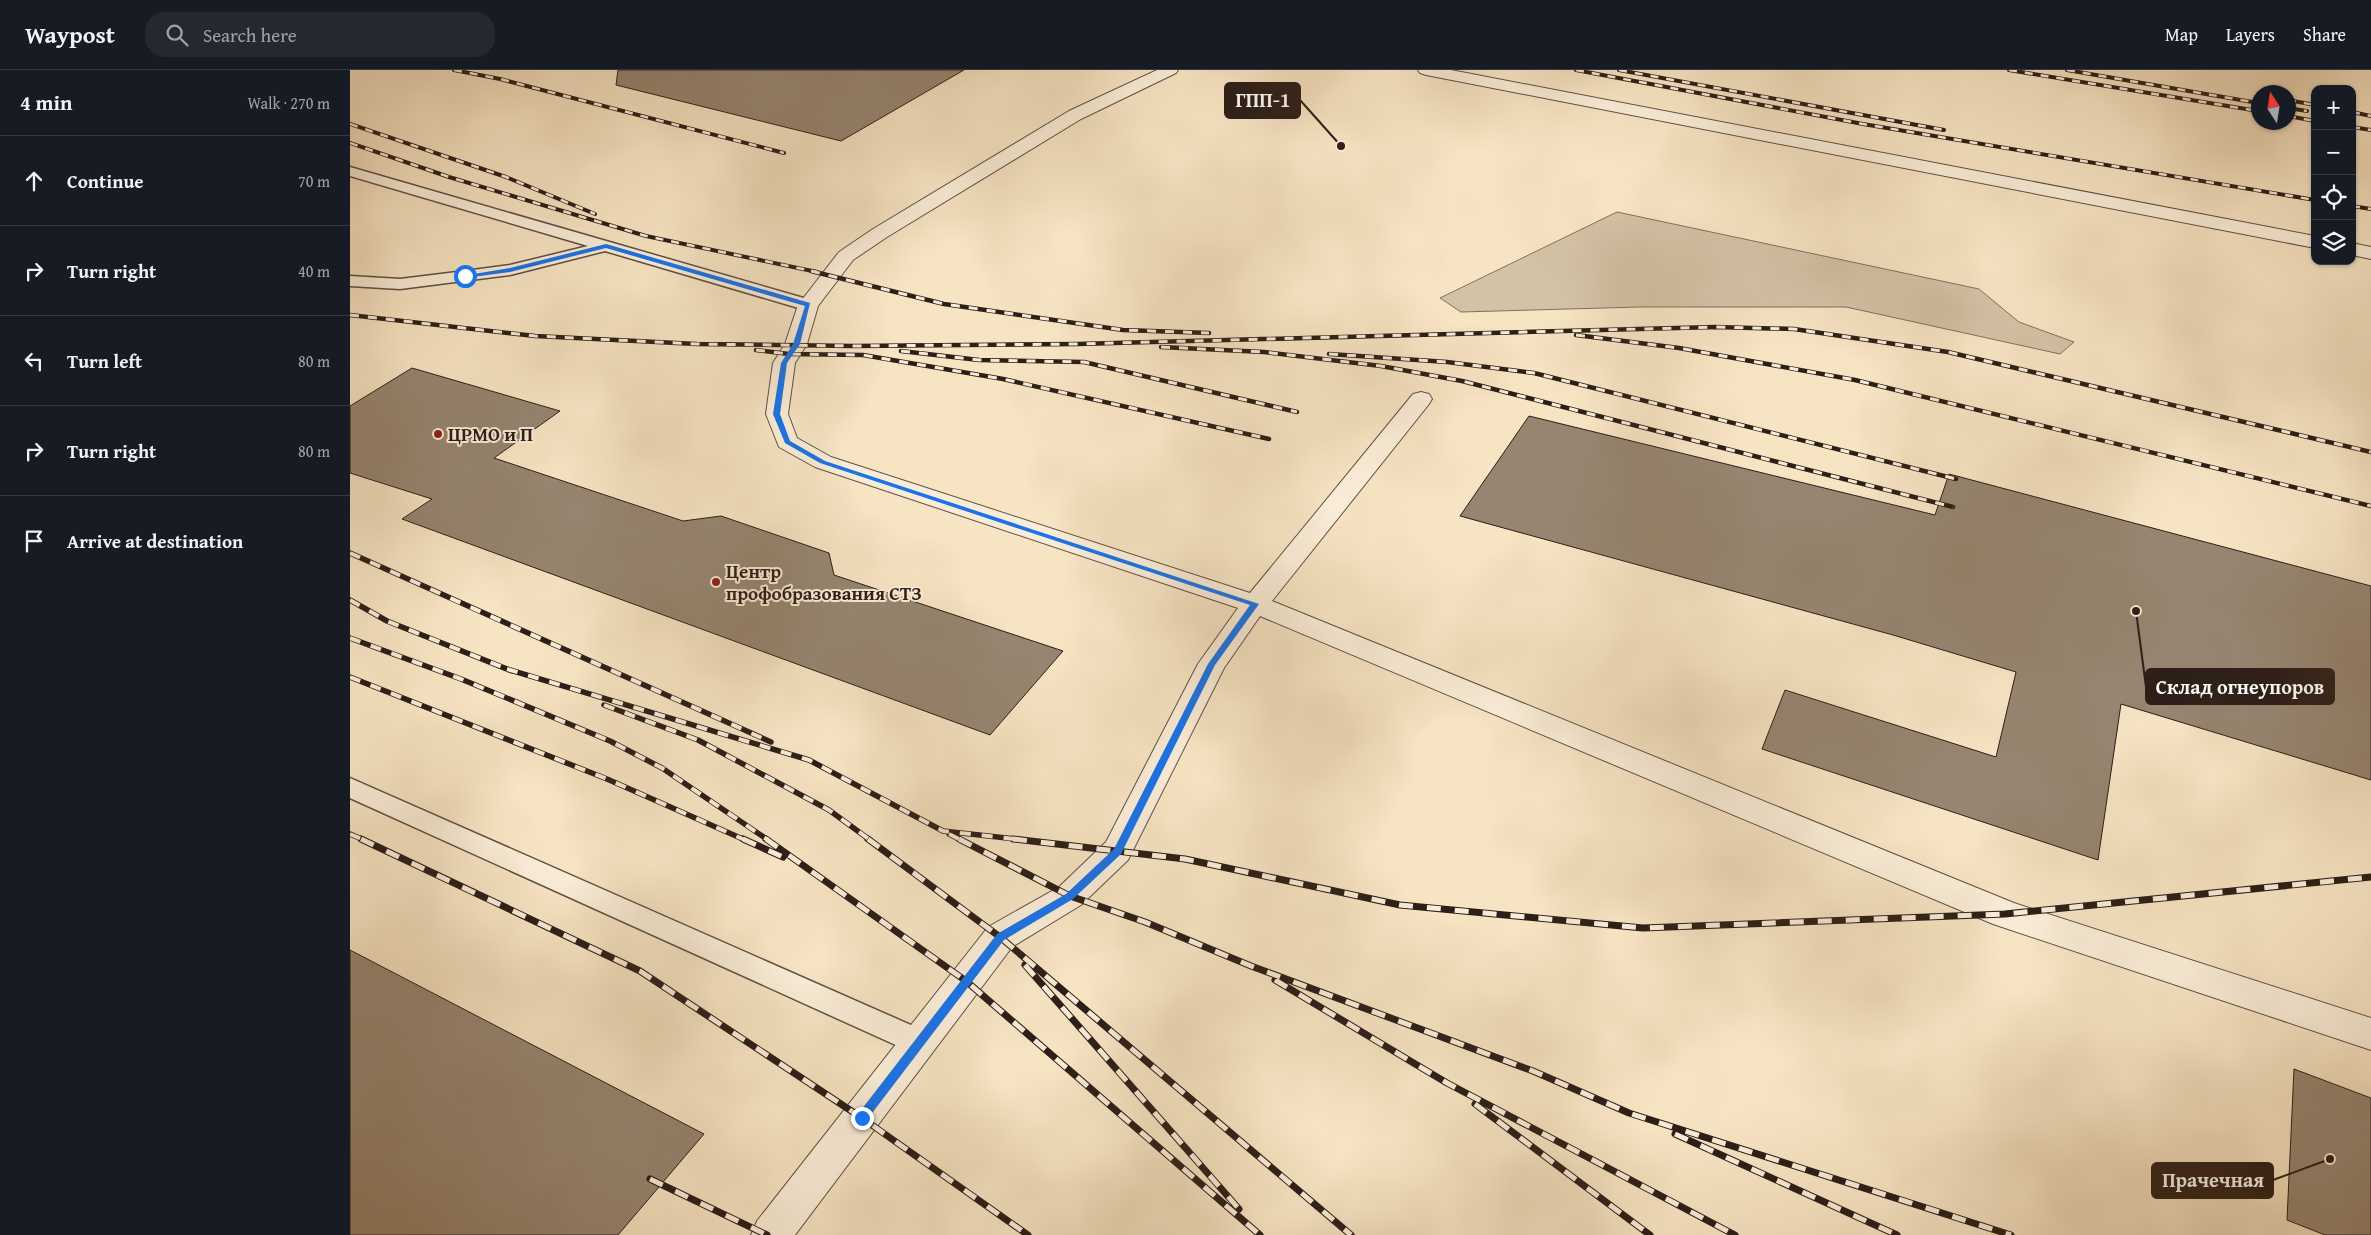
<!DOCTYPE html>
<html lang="en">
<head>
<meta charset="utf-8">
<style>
	body { margin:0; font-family:"Gentium Book Plus",serif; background:#242831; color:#f1f3f6 }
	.controls { position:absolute; right:15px; top:15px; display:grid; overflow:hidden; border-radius:10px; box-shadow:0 1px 4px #0004 }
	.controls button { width:45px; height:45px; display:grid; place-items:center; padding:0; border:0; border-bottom:1px solid #363941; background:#171b24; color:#f1f3f6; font:25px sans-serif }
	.compass { position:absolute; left:1901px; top:15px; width:45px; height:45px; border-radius:50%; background:#171b24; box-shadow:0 1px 4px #0004; rotate:348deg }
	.stop { position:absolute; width:15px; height:15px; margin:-11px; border:4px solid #1a73e8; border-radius:50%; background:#fff }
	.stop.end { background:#1a73e8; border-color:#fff; box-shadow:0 1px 5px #0008 }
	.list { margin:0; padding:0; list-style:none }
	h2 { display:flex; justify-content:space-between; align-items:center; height:65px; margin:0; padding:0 20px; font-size:21px }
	h2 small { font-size:16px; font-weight:400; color:#9ea1a6 }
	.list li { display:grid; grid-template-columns:32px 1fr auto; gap:15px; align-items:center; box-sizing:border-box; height:90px; padding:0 20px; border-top:1px solid #363941 }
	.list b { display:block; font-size:19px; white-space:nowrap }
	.list em { font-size:16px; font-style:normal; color:#9ea1a6 }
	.icon { flex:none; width:28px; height:28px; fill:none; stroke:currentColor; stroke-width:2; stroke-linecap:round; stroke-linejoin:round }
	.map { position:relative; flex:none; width:2021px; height:1165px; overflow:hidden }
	header { display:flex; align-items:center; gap:30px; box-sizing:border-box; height:70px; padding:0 25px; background:#171b24; border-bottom:1px solid #363941 }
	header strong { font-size:24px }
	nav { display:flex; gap:28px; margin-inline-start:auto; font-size:18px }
	.search { width:350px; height:45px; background:#242831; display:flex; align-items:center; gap:12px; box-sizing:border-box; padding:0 18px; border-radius:20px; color:#9ea1a6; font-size:19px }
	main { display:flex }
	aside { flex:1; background:#171b24 }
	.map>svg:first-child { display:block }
	.green { fill:#d4c2a6; stroke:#80705f }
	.building { fill:#968571; stroke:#2c1e18 }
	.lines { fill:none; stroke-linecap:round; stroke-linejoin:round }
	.service-casing { stroke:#5f5043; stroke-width:3 }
	.minor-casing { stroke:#5f5043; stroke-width:2 }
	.service { fill:#faedd8; fill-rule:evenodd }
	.minor { fill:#faedd8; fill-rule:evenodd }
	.rail-far3-casing { stroke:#2c1e18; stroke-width:4 }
	.rail-far2-casing { stroke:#2c1e18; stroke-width:4.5 }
	.rail-far1-casing { stroke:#2c1e18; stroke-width:5.5 }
	.rail-casing { stroke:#2c1e18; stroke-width:7 }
	.rail-far3 { stroke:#faedd8; stroke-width:2.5; stroke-dasharray:8; stroke-linecap:butt }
	.rail-far2 { stroke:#faedd8; stroke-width:3; stroke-dasharray:9; stroke-linecap:butt }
	.rail-far1 { stroke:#faedd8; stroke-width:4; stroke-dasharray:11; stroke-linecap:butt }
	.rail { stroke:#faedd8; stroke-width:5; stroke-dasharray:14; stroke-linecap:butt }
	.route { fill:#1a73e8 }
	.poi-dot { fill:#8f2418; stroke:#faedd8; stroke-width:2 }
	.labels { text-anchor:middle; stroke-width:4; stroke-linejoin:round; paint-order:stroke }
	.poi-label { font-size:19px; font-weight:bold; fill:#2c1e18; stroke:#faedd8; text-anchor:start }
	.leader { fill:none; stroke:#2c1e18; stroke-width:2 }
	.callout-dot { fill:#2c1e18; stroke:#faedd8; stroke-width:2 }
	.callout { fill:#2c1e18; stroke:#2c1e18; stroke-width:2 }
	.callout-label { font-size:20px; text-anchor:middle; font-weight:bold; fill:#fff }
</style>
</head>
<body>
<header>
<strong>Waypost</strong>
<div class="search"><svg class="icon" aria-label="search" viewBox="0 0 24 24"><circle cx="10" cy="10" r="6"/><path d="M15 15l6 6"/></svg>Search here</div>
<nav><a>Map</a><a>Layers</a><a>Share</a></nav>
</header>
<main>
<aside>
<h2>4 min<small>Walk · 270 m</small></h2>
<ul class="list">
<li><svg class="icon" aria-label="ahead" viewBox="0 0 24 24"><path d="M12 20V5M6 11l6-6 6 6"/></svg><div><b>Continue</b></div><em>70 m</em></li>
<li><svg class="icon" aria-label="right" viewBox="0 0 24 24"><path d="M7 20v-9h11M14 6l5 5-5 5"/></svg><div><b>Turn right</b></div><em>40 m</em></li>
<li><svg class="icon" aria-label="left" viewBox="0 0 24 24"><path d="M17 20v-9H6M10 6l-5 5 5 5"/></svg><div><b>Turn left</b></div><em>80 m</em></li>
<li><svg class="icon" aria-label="right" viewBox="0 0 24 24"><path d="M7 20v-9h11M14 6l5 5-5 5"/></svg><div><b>Turn right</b></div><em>80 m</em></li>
<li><svg class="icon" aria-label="arrive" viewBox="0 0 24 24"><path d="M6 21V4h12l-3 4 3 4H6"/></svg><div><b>Arrive at destination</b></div></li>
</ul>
</aside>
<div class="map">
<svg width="2021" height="1165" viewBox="0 0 2021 1165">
	<rect width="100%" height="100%" fill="#f7e4c3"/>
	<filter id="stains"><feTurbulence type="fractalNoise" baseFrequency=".004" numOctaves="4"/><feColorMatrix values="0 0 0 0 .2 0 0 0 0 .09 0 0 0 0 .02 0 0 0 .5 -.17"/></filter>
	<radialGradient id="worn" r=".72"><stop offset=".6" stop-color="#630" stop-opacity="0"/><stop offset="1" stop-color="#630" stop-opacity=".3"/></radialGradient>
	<path class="green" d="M1267,142L1629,219L1669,252L1724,272L1710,284L1496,237H1289L1111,242L1090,228Z"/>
	<path class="building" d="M268,0H614L491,71L266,15Z
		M62,298L210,341L144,388L333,451L371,446L479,483L484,505L713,581L640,665L52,449L82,429L0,403V336Z
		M1179,346L1585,445L1599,404L2021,516V710L1771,634L1748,790L1412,679L1435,620L1646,687L1666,602L1543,565L1110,446Z
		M0,880L354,1064L268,1165H0Z
		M1944,999L2021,1028V1165H1975L1937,1150Z"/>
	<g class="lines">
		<g class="service-casing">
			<path id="service" d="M0,97L464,231L466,235L464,239H452L255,181L160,205L50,219L0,216V206L50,209L115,201L160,195L238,176L0,106Z
				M0,708L579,963L583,972L579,981L569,985L559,981L0,728Z"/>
		</g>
		<g class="minor-casing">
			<path id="minor" d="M807,0H828L826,3L731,49L537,167L503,190L468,236L457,274L445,293L438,344L447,368L481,387L900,523L1063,324L1071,322L1079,324L1082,329L1079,334L922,531L1664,833L2021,948V980L1643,854L910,546L874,598L778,790L731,835L662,877L445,1165H401L407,1151L638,857L709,817L756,772L848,594L888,538L465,397L429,377L416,344L423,293L435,274L448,235L489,182L523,159L719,41Z
				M1068,0H1101L1965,166V178L1076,5L1070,3Z
				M2002,173L2021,177V189L2002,185Z"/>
		</g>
		<use href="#service" class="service"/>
		<use href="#minor" class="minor"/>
		<g class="rail-far3-casing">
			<path id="rail-far3" d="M104,0L150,9L434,83
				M1226,0L1513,54L1965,130
				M1269,0L1594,60
				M1659,0L1908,41
				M1717,0L1908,33
				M1938,30L1965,35
				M1938,38L1957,41
				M2002,42L2021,46
				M1938,46L1965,51
				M0,54L156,107L245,144
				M2002,57L2021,60
				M0,73L99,107L296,166L467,202
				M2002,136L2021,139"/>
		</g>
		<g class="rail-far2-casing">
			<path id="rail-far2" d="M461,201L594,234L773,260L859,263
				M0,245L185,266L347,274L504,276L728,274L1365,257L1444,259L1598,282L2021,382
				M1226,265L1329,278L1505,310L2021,436
				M811,277L914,282L1031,296L1112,311L1603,437
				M406,280L439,284L513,285L653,309L919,369
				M551,281L629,290L734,292L947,342
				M979,284L1097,292L1184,303L1606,409"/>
		</g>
		<g class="rail-far1-casing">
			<path id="rail-far1" d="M0,483L421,672
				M0,530L37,551L162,601
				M0,568L111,609L260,671L312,698L418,770
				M157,599L459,690L593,761L674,770
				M0,607L257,709L395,770
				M254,635L348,670L479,740L520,770
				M0,764L14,770
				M599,764L611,770"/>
		</g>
		<g class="rail-casing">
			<path id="rail" d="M11,769L290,901L512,1048L678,1165
				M393,769L433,787
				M416,769L616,911L910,1165
				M518,769L650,867L1001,1165
				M609,769L720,826L795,852L901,896L1183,1001L1279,1043L1661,1165
				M663,769L835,789L1050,835L1293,858L1655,844L2021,807
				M675,895L889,1139
				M925,910L1097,1013L1385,1165
				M1125,1034L1300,1165
				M1325,1064L1547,1165
				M300,1109L417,1165"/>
		</g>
		<use href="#rail-far3" class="rail-far3"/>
		<use href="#rail-far2" class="rail-far2"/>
		<use href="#rail-far1" class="rail-far1"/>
		<use href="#rail" class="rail"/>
	</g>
	<path class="route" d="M256,174L460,233L450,274L437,293L430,344L440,371L475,391L909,534L865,595L771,784L723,829L654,870L516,1051L512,1053L506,1048L508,1044L647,864L716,824L764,779L858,594L900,535L470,393L435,373L423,344L431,293L443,274L455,236L256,178L160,202L115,208L112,206L160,198Z"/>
	<g class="poi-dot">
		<circle cx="88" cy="364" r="5"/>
		<circle cx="366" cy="512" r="5"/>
	</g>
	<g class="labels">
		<g class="poi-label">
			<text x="98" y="371">ЦРМО и П</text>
			<text x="376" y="508">Центр<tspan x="376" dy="22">профобразования СТЗ</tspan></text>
		</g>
	</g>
	<path class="leader" d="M991 76L950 30M1786 541L1796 617M1980 1089L1923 1110"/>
	<g class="callout-dot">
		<circle cx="991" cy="76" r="5"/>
		<circle cx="1786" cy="541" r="5"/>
		<circle cx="1980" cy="1089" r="5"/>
	</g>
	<g class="callout">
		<rect x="875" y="13" width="75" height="35" rx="5"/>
		<rect x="1796" y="599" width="188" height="35" rx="5"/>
		<rect x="1802" y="1093" width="121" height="35" rx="5"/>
	</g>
	<g class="callout-label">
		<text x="913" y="37">ГПП-1</text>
		<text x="1890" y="624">Склад огнеупоров</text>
		<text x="1863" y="1117">Прачечная</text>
	</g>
	<rect width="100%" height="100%" filter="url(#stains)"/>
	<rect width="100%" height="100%" fill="url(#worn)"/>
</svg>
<div class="controls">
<button>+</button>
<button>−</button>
<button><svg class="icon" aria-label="locate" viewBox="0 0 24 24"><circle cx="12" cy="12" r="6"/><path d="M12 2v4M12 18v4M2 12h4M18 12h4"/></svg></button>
<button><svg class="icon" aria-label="layers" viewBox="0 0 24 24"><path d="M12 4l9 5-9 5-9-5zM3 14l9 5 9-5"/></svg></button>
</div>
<svg class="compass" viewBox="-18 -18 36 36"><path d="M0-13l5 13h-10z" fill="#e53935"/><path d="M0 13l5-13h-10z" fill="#9ea1a6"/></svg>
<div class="stop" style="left:115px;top:206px"></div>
<div class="stop end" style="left:512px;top:1048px"></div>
</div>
</main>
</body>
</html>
